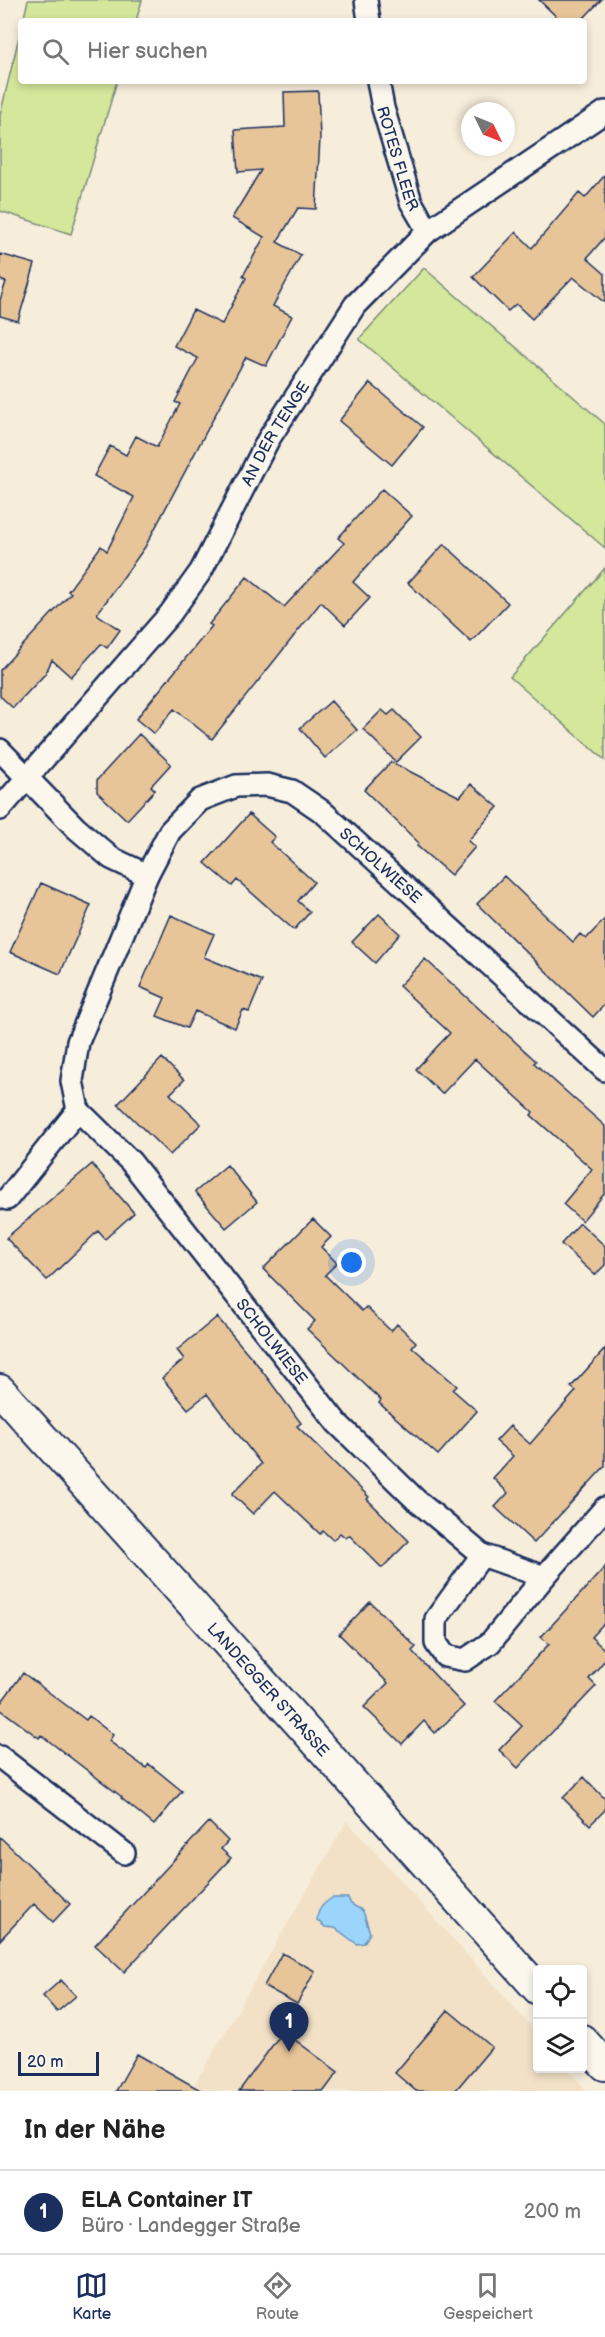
<!DOCTYPE html>
<html lang="de">
<head>
<meta charset="utf-8">
<style>
	body { margin:0; font-family:"Balsamiq Sans",sans-serif; background:#f2f2f2; color:#222 }
	.controls { position:absolute; right:18px; bottom:18px; display:grid; overflow:hidden; border-radius:6px; box-shadow:0 3px 9px #0003 }
	.controls button { width:54px; height:54px; display:grid; place-items:center; padding:0; border:0; border-bottom:2px solid #e0e0e0; background:#fff; color:#222; font:30px sans-serif }
	.compass { position:absolute; left:461px; top:102px; width:54px; height:54px; border-radius:50%; background:#fff; box-shadow:0 3px 9px #0003; rotate:133deg }
	.scale { position:absolute; left:18px; bottom:15px; width:81px; box-sizing:border-box; padding-left:6px; border:3px solid #1b2f5e; border-top:0; font-size:16px; line-height:21px; white-space:nowrap; color:#1b2f5e; -webkit-text-stroke:4px #fbf7ec; paint-order:stroke }
	.you { position:absolute; left:352px; top:1263px; width:21px; height:21px; margin:-15px; border:4px solid #fff; border-radius:50%; background:#1a73e8; box-shadow:0 0 0 9px #1a73e833 }
	.badge { display:grid; place-items:center; width:39px; height:39px; border-radius:50%; background:#1b2f5e; color:#fff; font-size:20px; font-weight:700 }
	.pin { position:absolute; translate:-50% -50px; filter:drop-shadow(0 2px 3px #0008) }
	.pin::after { content:''; position:absolute; top:32px; width:21px; height:18px; background:inherit; clip-path:polygon(0 0,100% 0,50% 100%) }
	.list { margin:0; padding:0; list-style:none }
	h2 { display:flex; justify-content:space-between; align-items:center; height:78px; margin:0; padding:0 24px; font-size:26px }
	h2 small { font-size:20px; font-weight:400; color:#767676 }
	.list li { display:grid; grid-template-columns:39px 1fr auto; gap:18px; align-items:center; box-sizing:border-box; height:84px; padding:0 24px; border-top:2px solid #e0e0e0 }
	.list b { display:block; font-size:22px; white-space:nowrap }
	.list p { margin:0; font-size:20px; white-space:nowrap; color:#767676 }
	.list em { font-size:20px; font-style:normal; color:#767676 }
	.icon { flex:none; width:33px; height:33px; fill:none; stroke:currentColor; stroke-width:2; stroke-linecap:round; stroke-linejoin:round }
	.map { position:relative; flex:none; width:605px; height:2091px; overflow:hidden }
	.search { position:absolute; background:#fff; box-shadow:0 3px 9px #0003; left:18px; right:18px; top:18px; height:66px; display:flex; align-items:center; gap:15px; box-sizing:border-box; padding:0 21px; border-radius:6px; color:#767676; font-size:22px }
	.sheet { height:162px; background:#fff }
	nav { display:flex; justify-content:space-around; align-items:center; box-sizing:border-box; height:84px; border-top:2px solid #e0e0e0; background:#fff; font-size:16px; color:#767676 }
	nav a { display:grid; justify-items:center; gap:3px }
	nav .on { color:#1b2f5e }
	.map>svg:first-child { display:block }
	.built { fill:#f2e1c7 }
	.green { fill:#d5e79b; stroke:#788b7c; stroke-width:1.5 }
	.water { fill:#9cd5fc; stroke:#6893bd; stroke-width:1.5 }
	.building { fill:#e7c599; stroke:#1b2f5e; stroke-width:1.5 }
	.lines { fill:none; stroke-linecap:round; stroke-linejoin:round }
	.street-casing { stroke:#1b2f5e; stroke-width:26 }
	.secondary-casing { stroke:#1b2f5e; stroke-width:34 }
	.street { stroke:#fbf7ec; stroke-width:21 }
	.secondary { stroke:#fbf7ec; stroke-width:30 }
	.labels { text-anchor:middle; stroke-width:4.5; stroke-linejoin:round; paint-order:stroke }
	.street-label { font-size:16px; fill:#1b2f5e; stroke:#fbf7ec }
</style>
</head>
<body>
<div class="map">
<svg width="605" height="2091" viewBox="0 0 605 2091">
	<rect width="100%" height="100%" fill="#f7eddb"/>
	<filter id="ink" filterUnits="userSpaceOnUse"><feTurbulence type="fractalNoise" baseFrequency=".0167" numOctaves="2"/><feDisplacementMap in="SourceGraphic" scale="12" xChannelSelector="R" yChannelSelector="G"/><feConvolveMatrix kernelMatrix="1 2 1 2 8 2 1 2 1" color-interpolation-filters="sRGB"/></filter>
	<g filter="url(#ink)">
		<path class="built" d="M347,1821L537,2033L538,2068L568,2069L587,2091H191Z"/>
		<path class="green" d="M28,0H142L136,21H23Z
			M21,29V81H117L71,234L0,211V115Z
			M424,268L605,424V548L359,339Z
			M605,568V760L510,677Z"/>
		<path class="water" d="M332,1898H348L351,1904L363,1911L370,1933L364,1943L357,1944L335,1928L325,1927L317,1920C318,1908 323,1904 332,1898Z"/>
		<path class="building" d="M539,0H601L581,21H561Z
			M318,91L320,138L316,209L298,208L277,242L301,255L273,306L292,316L266,366L246,357L145,547L97,614L120,630L107,648L101,644L71,677L52,660L45,674L13,708L0,696V670L71,593L68,591L101,546L107,551L134,497L94,476L110,446L126,455L136,436L157,447L180,404L175,402L198,358L174,346L193,310L222,324L246,278L243,276L264,237L232,218L261,170L238,172L235,130L285,127L284,92Z
			M605,175V237L587,258L605,274V303L573,277L532,319L516,304L508,311L473,277L516,232L532,248L579,193L585,198Z
			M0,254L35,264L18,321L0,316V300L6,282L0,280Z
			M370,383L423,427L392,465L339,421Z
			M382,489L412,516L353,582L370,598L345,625L321,602L212,739L174,709L154,734L136,719L212,626L209,624L247,577L284,607L344,543L338,538Z
			M444,544L508,603L471,642L408,583Z
			M331,701L357,730L325,758L300,728Z
			M382,710L388,715L394,710L421,737L396,762L363,729Z
			M139,734L171,764L151,786L155,790L127,820L97,792V780Z
			M391,762L460,797L471,784L498,807L468,841L475,847L451,875L417,846L419,843L364,790Z
			M249,814L275,837L270,842L314,882L298,901L310,912L294,930L237,880L232,886L205,863Z
			M504,876L573,942L580,934L586,939L605,919V1004L593,1017L477,904Z
			M41,883L91,905L60,974L10,952Z
			M379,914L400,934L375,963L352,942Z
			M171,915L214,934L204,957L262,981L249,1012L243,1010L235,1028L195,1011L187,1028L157,1016L165,998L140,987Z
			M425,959L536,1061L534,1063L605,1126V1193L582,1221L563,1204L592,1169L531,1115L533,1112L475,1059L442,1094L416,1069L450,1033L399,986Z
			M162,1058L184,1080L170,1094L201,1124L170,1155L118,1104Z
			M92,1164L134,1213L105,1239L98,1231L47,1280L6,1238Z
			M227,1165L257,1202L226,1228L195,1192Z
			M313,1219L331,1237L321,1247L337,1263L325,1275L362,1311L366,1307L391,1331L397,1324L416,1342L412,1347L457,1386L453,1390L477,1411L438,1455L379,1403L381,1400L307,1329L315,1321L263,1269Z
			M580,1223L605,1246V1265L595,1275L561,1244Z
			M217,1317L257,1364L301,1423L297,1426L369,1497L367,1499L409,1541L382,1568L349,1535L346,1538L340,1533L333,1540L323,1531L320,1534L275,1491L253,1514L232,1494L261,1464L207,1394L188,1409L162,1378L184,1359L177,1350Z
			M605,1349V1466L534,1543L495,1507L508,1493L493,1478L513,1456L496,1441L510,1426L530,1444L576,1391L571,1387Z
			M605,1567V1622L591,1637L605,1650V1660L589,1679L596,1686L518,1768L499,1750L522,1726L495,1701L549,1644L541,1637Z
			M370,1602L416,1647L412,1651L464,1706L435,1733L424,1721L402,1744L364,1707L388,1683L339,1634Z
			M23,1673L86,1720L89,1716L113,1735L109,1741L146,1768L149,1764L182,1791L154,1825L121,1798L122,1797L41,1735L39,1738L0,1709V1704Z
			M584,1777L605,1799V1810L590,1825L563,1798Z
			M209,1822L228,1841L221,1849L231,1858L124,1972L95,1945Z
			M0,1837L70,1904L53,1922L34,1904L0,1940Z
			M282,1953L315,1971L297,2004L264,1986Z
			M61,1980L76,1996L57,2012L43,1996Z
			M448,2010L492,2047L455,2091H416L395,2073Z
			M283,2031L338,2072L324,2091H239Z
			M137,2054L202,2091H116Z"/>
		<g class="lines">
			<g class="street-casing">
				<g id="street">
					<path d="M366,0L369,21"/>
					<path id="s1" d="M378,81L383,108L411,202L428,231"/>
					<path d="M0,750L76,828L111,858L147,875"/>
					<path id="s2" d="M0,809L170,614L201,571L268,440L355,305L428,231L605,112"/>
					<path id="s3" d="M605,1070L323,812L292,791L267,785L236,786L200,800L170,831L147,875L78,1042L72,1081L78,1110L131,1162L337,1423L416,1500L482,1555L544,1577L605,1508"/>
					<path d="M7,1199L78,1110"/>
					<path d="M482,1555L436,1619V1643L445,1656L465,1660L490,1643L544,1577"/>
					<path d="M0,1757L124,1853"/>
				</g>
			</g>
			<g class="secondary-casing">
				<g id="secondary">
					<path id="s4" d="M0,1390L538,1989"/>
					<path d="M582,2040L605,2065"/>
				</g>
			</g>
			<use href="#street" class="street"/>
			<use href="#secondary" class="secondary"/>
		</g>
	</g>
	<g class="labels">
		<g class="street-label">
			<text dy="6" stroke="none"><textPath href="#s1" startOffset="80">ROTES FLEER</textPath></text>
			<text dy="6" stroke="none"><textPath href="#s2" startOffset="468">AN DER TENGE</textPath></text>
			<text transform="translate(381 865) rotate(42)" y="6">SCHOLWIESE</text>
			<text dy="6" stroke="none"><textPath href="#s3" startOffset="1160">SCHOLWIESE</textPath></text>
			<text dy="6" stroke="none"><textPath href="#s4" startOffset="402">LANDEGGER STRASSE</textPath></text>
		</g>
	</g>
</svg>
<div class="controls">
<button><svg class="icon" aria-label="locate" viewBox="0 0 24 24"><circle cx="12" cy="12" r="6"/><path d="M12 2v4M12 18v4M2 12h4M18 12h4"/></svg></button>
<button><svg class="icon" aria-label="layers" viewBox="0 0 24 24"><path d="M12 4l9 5-9 5-9-5zM3 14l9 5 9-5"/></svg></button>
</div>
<svg class="compass" viewBox="-18 -18 36 36"><path d="M0-13l5 13h-10z" fill="#e53935"/><path d="M0 13l5-13h-10z" fill="#767676"/></svg>
<div class="scale">20 m</div>
<div class="you"></div>
<div class="pin badge" style="left:289px;top:2052px">1</div>
<div class="search"><svg class="icon" aria-label="search" viewBox="0 0 24 24"><circle cx="10" cy="10" r="6"/><path d="M15 15l6 6"/></svg>Hier suchen</div>
</div>
<section class="sheet">
<h2>In der Nähe<small></small></h2>
<ul class="list">
<li><span class="badge">1</span><div><b>ELA Container IT</b><p>Büro · Landegger Straße</p></div><em>200 m</em></li>
</ul>
</section>
<nav>
<a class="on"><svg class="icon" aria-label="map" viewBox="0 0 24 24"><path d="M3 6l6-2 6 2 6-2v14l-6 2-6-2-6 2zM9 4v14M15 6v14"/></svg>Karte</a>
<a><svg class="icon" aria-label="directions" viewBox="0 0 24 24"><path d="M12 3l9 9-9 9-9-9zM9 14v-3h6M13 9l2 2-2 2"/></svg>Route</a>
<a><svg class="icon" aria-label="saved" viewBox="0 0 24 24"><path d="M7 4h10v16l-5-4-5 4z"/></svg>Gespeichert</a>
</nav>
</body>
</html>
